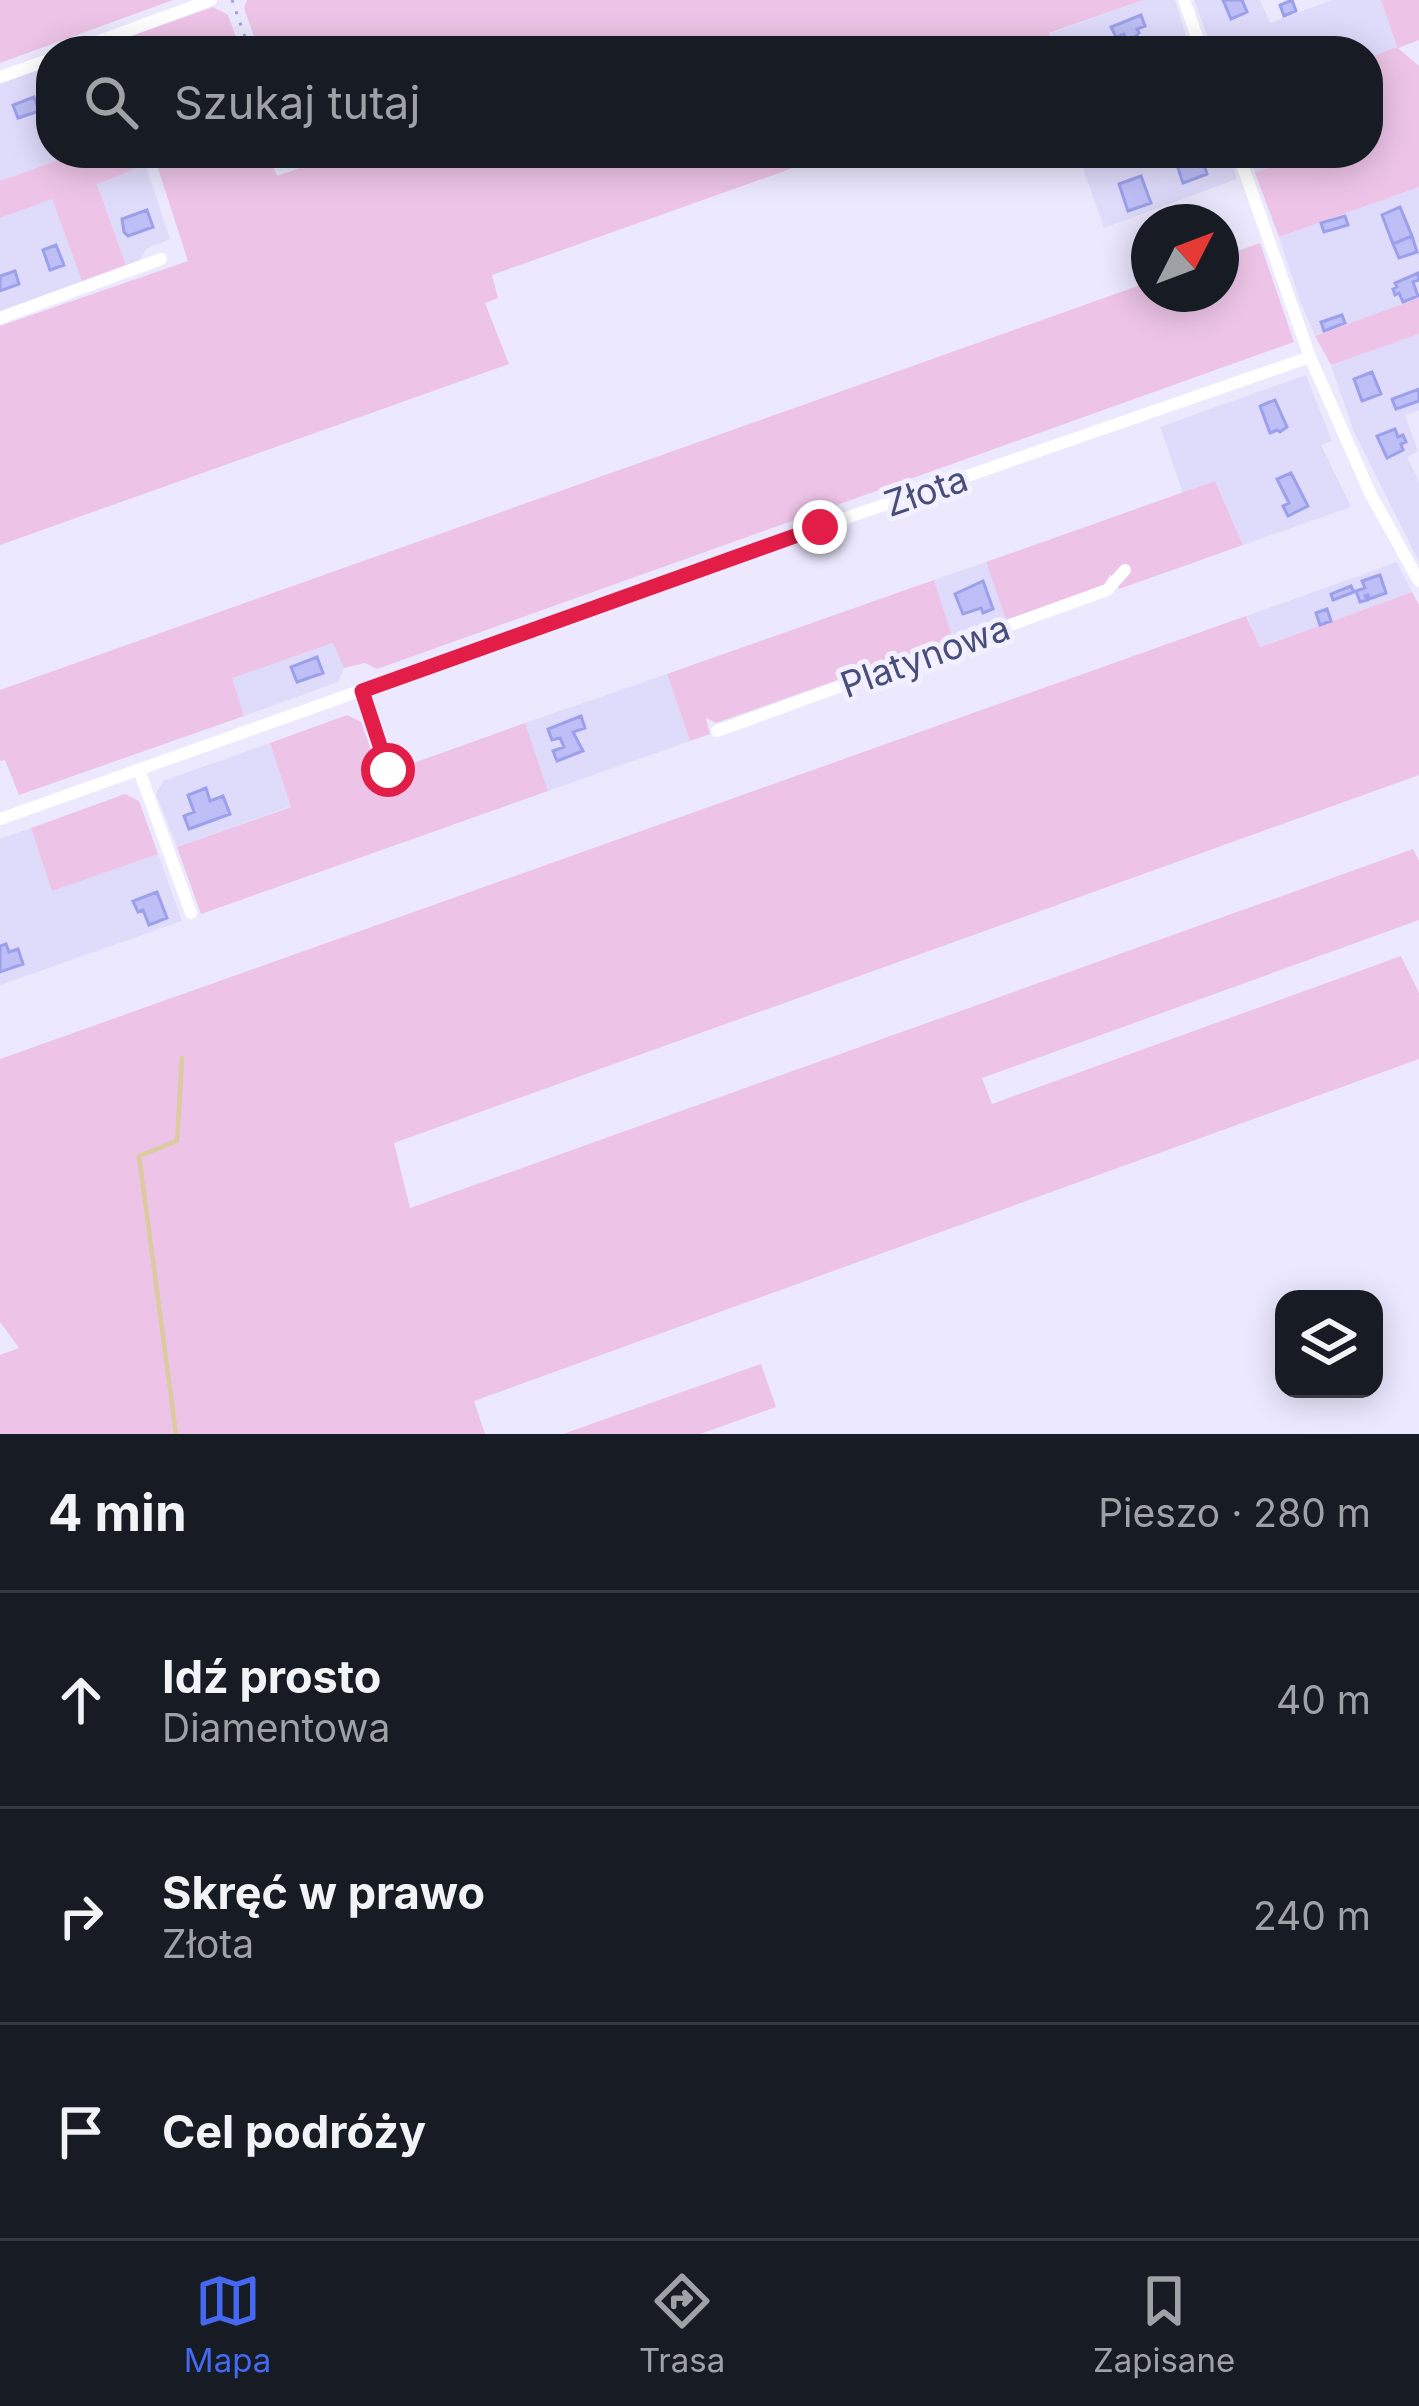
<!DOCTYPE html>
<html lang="pl">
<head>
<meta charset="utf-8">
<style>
	body { margin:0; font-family:Inter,sans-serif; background:#20242c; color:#f1f3f6 }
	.controls { position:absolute; right:36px; bottom:36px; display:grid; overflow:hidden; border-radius:24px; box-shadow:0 6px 30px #0003 }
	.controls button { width:108px; height:108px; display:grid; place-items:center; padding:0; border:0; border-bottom:3px solid #363941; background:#171b24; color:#f1f3f6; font:60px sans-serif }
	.compass { position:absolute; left:1131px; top:204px; width:108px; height:108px; border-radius:50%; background:#171b24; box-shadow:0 6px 30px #0003; rotate:48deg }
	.stop { position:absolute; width:36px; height:36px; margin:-27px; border:9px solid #e11d48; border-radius:50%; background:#fff }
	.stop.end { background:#e11d48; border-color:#fff; box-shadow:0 3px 12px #0008 }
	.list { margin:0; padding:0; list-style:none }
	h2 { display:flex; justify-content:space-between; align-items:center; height:156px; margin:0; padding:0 48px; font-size:51px }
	h2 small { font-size:39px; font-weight:400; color:#9ea1a6 }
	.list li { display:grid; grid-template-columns:78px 1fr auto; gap:36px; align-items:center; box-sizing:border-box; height:216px; padding:0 48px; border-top:3px solid #363941 }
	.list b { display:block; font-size:45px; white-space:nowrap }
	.list p { margin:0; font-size:39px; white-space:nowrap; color:#9ea1a6 }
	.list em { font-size:39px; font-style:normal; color:#9ea1a6 }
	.icon { flex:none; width:66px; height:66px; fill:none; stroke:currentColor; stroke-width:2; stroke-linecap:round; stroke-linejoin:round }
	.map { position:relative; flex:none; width:1419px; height:1434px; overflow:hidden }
	.search { position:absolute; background:#171b24; box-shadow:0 6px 30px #0003; left:36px; right:36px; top:36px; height:132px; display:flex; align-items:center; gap:30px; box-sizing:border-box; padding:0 42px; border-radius:48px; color:#9ea1a6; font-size:45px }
	.sheet { height:804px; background:#171b24 }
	nav { display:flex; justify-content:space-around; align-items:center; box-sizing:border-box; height:168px; border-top:3px solid #363941; background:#171b24; font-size:33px; color:#9ea1a6 }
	nav a { display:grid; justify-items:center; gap:6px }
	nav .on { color:#4468f0 }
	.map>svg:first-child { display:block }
	.residential { fill:#dfdbfb }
	.green { fill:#edc4e7 }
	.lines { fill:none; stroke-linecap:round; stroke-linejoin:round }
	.stream { stroke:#dccb9f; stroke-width:4.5 }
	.building { fill:#bdbff6; stroke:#9ca0ea; stroke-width:3 }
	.path { stroke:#9fa2db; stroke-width:3; stroke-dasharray:3 9; stroke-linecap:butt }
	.minor { stroke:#fff; stroke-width:12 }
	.route { stroke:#e11d48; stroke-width:15 }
	.labels { text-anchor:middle; stroke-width:10; stroke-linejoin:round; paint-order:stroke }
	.street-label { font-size:36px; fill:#494d7b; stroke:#f2f0ff }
</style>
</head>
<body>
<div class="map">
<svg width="1419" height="1434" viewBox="0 0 1419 1434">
	<rect width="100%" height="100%" fill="#ece8fe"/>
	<path class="residential" d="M1143,0H1175L1190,49L1055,51L1049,34Z
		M1194,0H1260L1270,23L1332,0H1381L1397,48L1368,58V51H1213Z
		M51,65V153H78L0,181V84Z
		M1100,153H1228L1237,179L1104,228L1080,160Z
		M1248,153H1309L1255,173Z
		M146,166L170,239L146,249L140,260L126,265L97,183Z
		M1419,187V298L1315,336L1300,301L1279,237Z
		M52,199L82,281L0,311V218Z
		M1419,334V410L1405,415L1418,451L1407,457L1419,481V562L1354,432L1331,365Z
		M1306,375L1332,441L1321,445L1351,507L1243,545L1215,481L1183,493L1160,427Z
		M986,562L1006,620L953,639L934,580Z
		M1397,562L1412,592L1259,647L1247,616Z
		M334,643L344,668L338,682L244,716L231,678Z
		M667,674L690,741L548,791L525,723Z
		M270,743L291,806L177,847L156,794L163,781Z
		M31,828L53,890L158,854L182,921L0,985V839Z"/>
	<path class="green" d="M0,0H173L0,63Z
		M247,0H1143L1049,33L1055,51H259L244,8Z
		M1381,0H1419V40L1398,48L1419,66V187L1279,237L1255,173L1309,153H1368V58L1397,47Z
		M213,7L228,15L241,51H119L115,42Z
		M78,153H137L141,167L97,184L126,265L82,281L52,199L0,218V181Z
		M153,153H267L277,176L300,168L295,153H835L492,275L498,298L485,303L509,364L0,545V326L188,261Z
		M1260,243L1294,342L377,669L365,663L344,668L333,643L232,678L244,716L19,795L5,760L0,761V690L1149,282V294H1221V257Z
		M1419,298V334L1331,365L1315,336Z
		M1215,481L1243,545L1119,589L1110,574L1104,585L1006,620L986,562Z
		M934,580L953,639L716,723L706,718L710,734L690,741L667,674Z
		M1412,592L1419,605V775L394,1143L410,1208L1413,849L1419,861V920L982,1078L992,1104L1401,956L1419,993V1059L474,1401L485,1434H0V1355L19,1348L0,1322V1059L1246,616L1260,647Z
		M347,715L361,722L380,775L525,723L548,791L201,914L177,847L291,807L270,743Z
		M125,794L139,801L158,854L52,891L31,828Z
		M761,1364L776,1407L700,1434H563Z"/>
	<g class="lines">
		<path class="stream" d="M176,1434L139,1156L177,1141L182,1058"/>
	</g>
	<path class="building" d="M1223,0H1242L1247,12L1231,19Z
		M1292,0L1296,11L1284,16L1280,5Z
		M1141,15L1145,26L1137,29L1139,33L1135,37L1126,40L1124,34L1116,37L1111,27Z
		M34,97L39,111L18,118L13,105Z
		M1131,153H1171L1136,166Z
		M1201,156L1207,174L1183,183L1177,165Z
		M1141,176L1151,203L1128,211L1119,184Z
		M1400,207L1412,236L1393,244L1382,215Z
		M147,210L153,227L128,236L124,232L122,219Z
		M1345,216L1348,225L1324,232L1321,223Z
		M1412,236L1417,252L1399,258L1393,244Z
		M56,245L64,265L50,270L43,250Z
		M15,271L19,284L0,291V276Z
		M1418,273L1419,280L1413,282L1418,296L1403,302L1399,293L1395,295L1393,289L1397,287L1395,283Z
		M1342,315L1345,323L1324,331L1321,322Z
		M1372,372L1381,394L1362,401L1354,379Z
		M1419,389V401L1396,409L1392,399Z
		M1275,400L1287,427L1280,432L1277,430L1270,433L1260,406Z
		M1395,429L1398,437L1403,435L1406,442L1401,444L1403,450L1387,458L1377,436Z
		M1291,473L1308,506L1288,516L1283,506L1289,503L1277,479Z
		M1380,575L1386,593L1369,599L1368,595L1365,596L1367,600L1360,602L1356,591L1365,588L1362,581Z
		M983,581L993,609L983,613L981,608L963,614L955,594Z
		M1351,586L1354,592L1333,600L1331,594Z
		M1327,609L1331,621L1320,625L1316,613Z
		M317,657L323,673L297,682L291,667Z
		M581,716L585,728L573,732L583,751L557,761L553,751L564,747L560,738L552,740L548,729Z
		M206,788L210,801L223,796L230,814L189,829L184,816L194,812L188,795Z
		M157,892L167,918L149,925L143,910L138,912L133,901Z
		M6,944L9,952L18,949L23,964L0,972V946Z"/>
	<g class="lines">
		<path class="path" d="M232,0L250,51
			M284,153L287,161
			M366,703L388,770"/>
		<path class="minor" d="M1184,0L1202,51
			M72,51L211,0
			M0,77L51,59
			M1238,153L1310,357L1370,493L1419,581
			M0,318L161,259
			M717,731L1107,590L1125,570
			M139,770L191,913
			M0,819L820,527L1310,357"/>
	</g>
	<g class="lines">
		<path class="route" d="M388,770L362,691L820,527"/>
	</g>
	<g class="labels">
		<g class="street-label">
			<text transform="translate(926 491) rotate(-19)" y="13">Złota</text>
			<text transform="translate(925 656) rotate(-20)" y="13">Platynowa</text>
		</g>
	</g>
</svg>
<div class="controls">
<button><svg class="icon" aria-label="layers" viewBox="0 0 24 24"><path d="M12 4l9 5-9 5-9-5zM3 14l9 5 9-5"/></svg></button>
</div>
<svg class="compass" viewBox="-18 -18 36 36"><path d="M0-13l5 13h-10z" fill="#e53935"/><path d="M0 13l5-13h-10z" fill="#9ea1a6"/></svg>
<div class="stop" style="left:388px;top:770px"></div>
<div class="stop end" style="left:820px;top:527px"></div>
<div class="search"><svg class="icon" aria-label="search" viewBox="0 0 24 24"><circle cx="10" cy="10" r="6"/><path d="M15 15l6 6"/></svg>Szukaj tutaj</div>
</div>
<section class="sheet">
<h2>4 min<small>Pieszo · 280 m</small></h2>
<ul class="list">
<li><svg class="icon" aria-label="ahead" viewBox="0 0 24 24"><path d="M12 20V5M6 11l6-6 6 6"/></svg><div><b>Idź prosto</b><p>Diamentowa</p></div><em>40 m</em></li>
<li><svg class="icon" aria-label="right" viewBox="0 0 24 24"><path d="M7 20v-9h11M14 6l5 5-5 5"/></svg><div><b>Skręć w prawo</b><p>Złota</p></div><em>240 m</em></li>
<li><svg class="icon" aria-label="arrive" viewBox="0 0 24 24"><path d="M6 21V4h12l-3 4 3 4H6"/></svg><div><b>Cel podróży</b></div></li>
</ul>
</section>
<nav>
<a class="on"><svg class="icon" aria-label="map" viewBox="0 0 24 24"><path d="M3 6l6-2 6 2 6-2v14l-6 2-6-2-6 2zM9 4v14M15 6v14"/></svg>Mapa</a>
<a><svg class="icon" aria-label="directions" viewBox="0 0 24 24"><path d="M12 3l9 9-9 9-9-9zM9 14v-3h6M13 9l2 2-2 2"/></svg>Trasa</a>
<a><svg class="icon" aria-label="saved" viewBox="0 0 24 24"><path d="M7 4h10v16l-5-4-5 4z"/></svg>Zapisane</a>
</nav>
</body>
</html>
